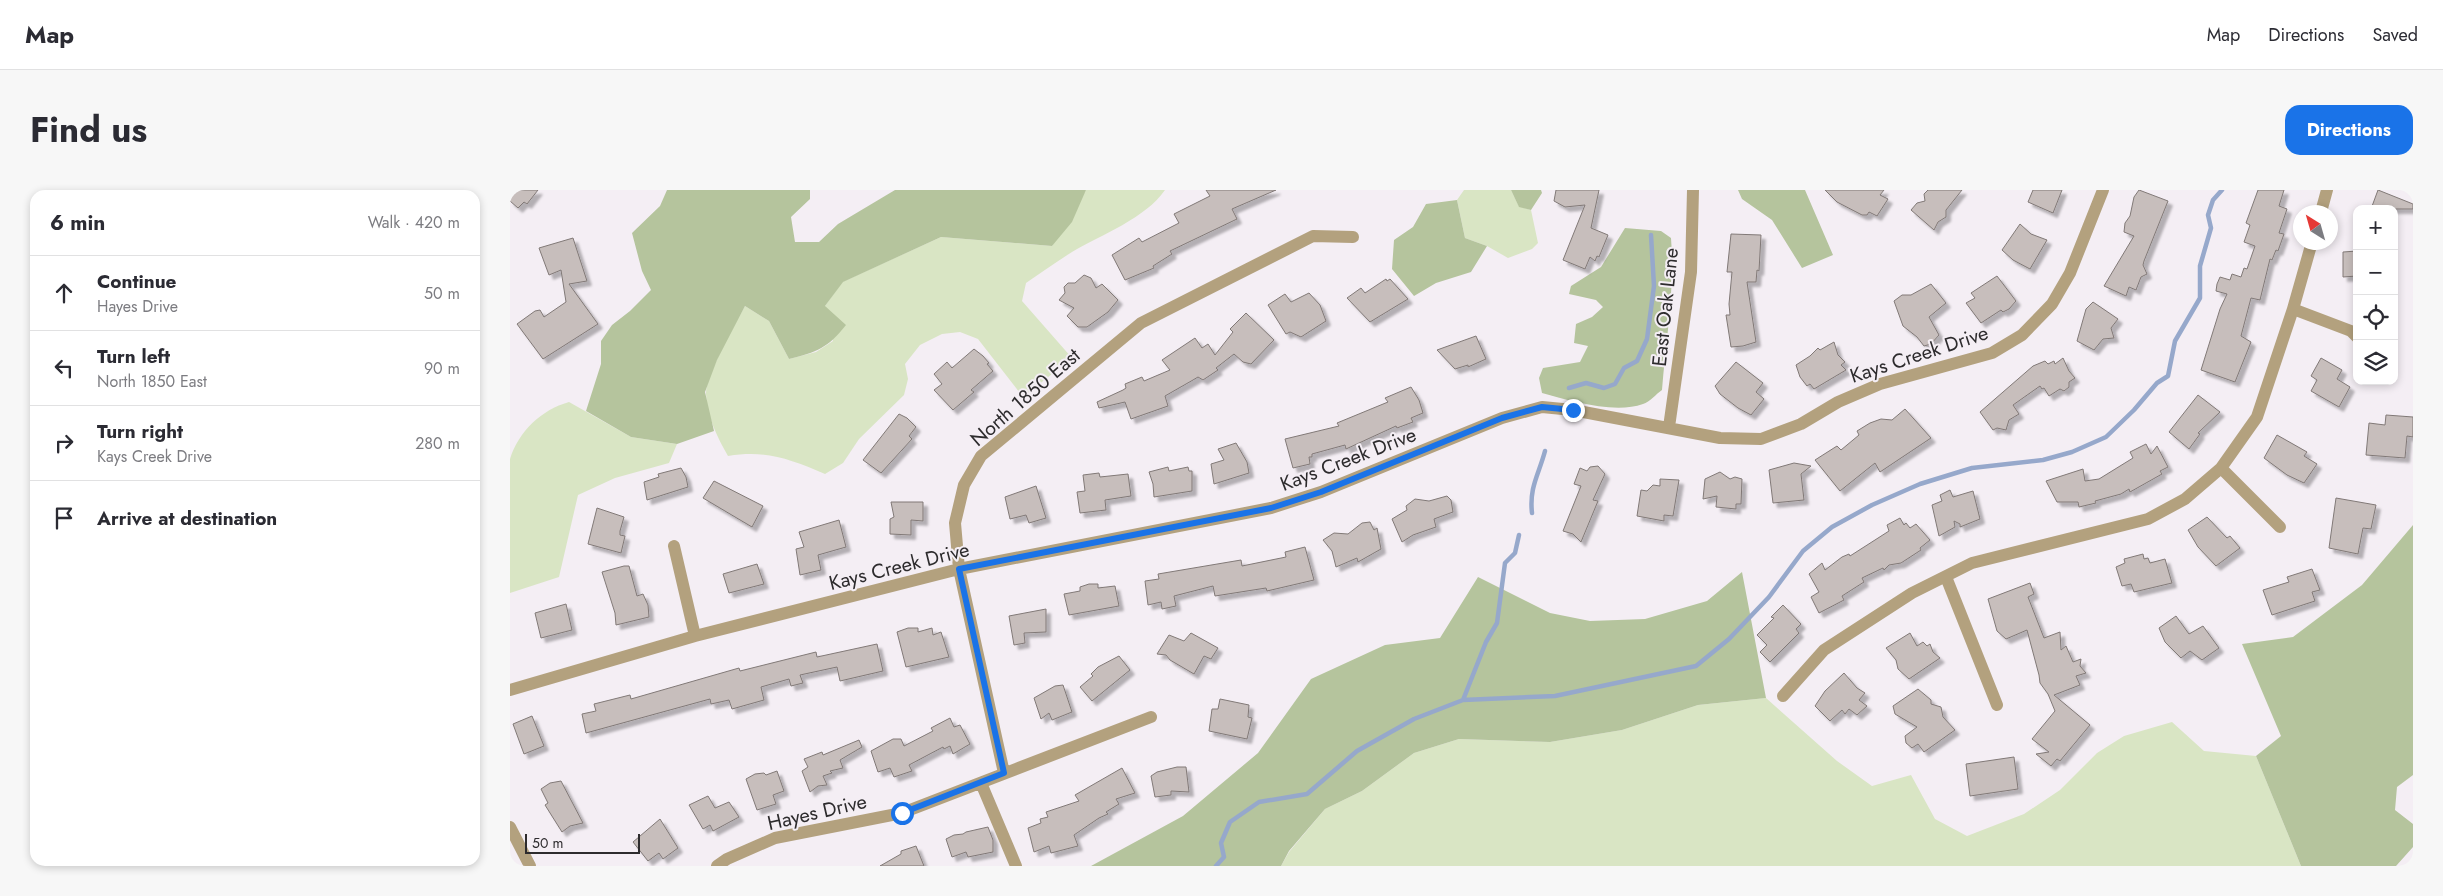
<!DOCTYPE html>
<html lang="en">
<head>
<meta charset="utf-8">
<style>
	body { margin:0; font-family:Jost,sans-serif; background:#f7f7f7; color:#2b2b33 }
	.controls { position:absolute; right:15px; top:15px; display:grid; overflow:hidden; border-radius:10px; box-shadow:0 2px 8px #0003 }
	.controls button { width:45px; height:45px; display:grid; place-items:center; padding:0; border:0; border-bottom:1px solid #e1e1e2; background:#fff; color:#2b2b33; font:25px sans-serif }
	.compass { position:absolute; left:1783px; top:15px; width:45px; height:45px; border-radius:50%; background:#fff; box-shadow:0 2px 8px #0003; rotate:323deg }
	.scale { position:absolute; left:15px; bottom:12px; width:115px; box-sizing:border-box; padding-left:5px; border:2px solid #2d2b2d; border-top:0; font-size:14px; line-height:18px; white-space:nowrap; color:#2d2b2d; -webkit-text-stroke:4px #f4eef4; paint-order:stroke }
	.stop { position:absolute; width:15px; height:15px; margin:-11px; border:4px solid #1a73e8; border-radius:50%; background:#fff }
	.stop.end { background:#1a73e8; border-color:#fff; box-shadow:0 1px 5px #0008 }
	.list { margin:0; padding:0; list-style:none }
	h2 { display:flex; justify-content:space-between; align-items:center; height:65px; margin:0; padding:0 20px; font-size:21px }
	h2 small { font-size:16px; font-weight:400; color:#7c7c81 }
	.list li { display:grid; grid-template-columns:32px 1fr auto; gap:15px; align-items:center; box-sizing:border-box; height:75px; padding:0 20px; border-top:1px solid #e1e1e2 }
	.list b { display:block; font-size:19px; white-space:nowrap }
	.list p { margin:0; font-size:16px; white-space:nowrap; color:#7c7c81 }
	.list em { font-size:16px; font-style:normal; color:#7c7c81 }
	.icon { flex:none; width:28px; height:28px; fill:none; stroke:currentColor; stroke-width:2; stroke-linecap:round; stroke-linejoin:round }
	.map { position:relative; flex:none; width:1903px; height:676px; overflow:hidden; border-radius:15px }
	header { display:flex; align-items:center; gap:30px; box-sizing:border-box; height:70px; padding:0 25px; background:#fff; border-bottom:1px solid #e1e1e2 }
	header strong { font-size:24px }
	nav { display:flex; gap:28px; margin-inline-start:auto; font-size:18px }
	.intro { display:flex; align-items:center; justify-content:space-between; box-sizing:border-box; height:120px; padding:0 30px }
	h1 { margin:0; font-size:35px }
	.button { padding:12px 22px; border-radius:15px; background:#1a73e8; color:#fff; font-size:18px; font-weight:700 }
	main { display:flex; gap:30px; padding:0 30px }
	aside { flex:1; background:#fff; border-radius:15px; box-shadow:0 2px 8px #0003 }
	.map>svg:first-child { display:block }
	.green { fill:#d9e5c4 }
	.forest { fill:#b5c49d }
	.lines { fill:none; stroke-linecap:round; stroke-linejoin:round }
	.stream { stroke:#96a8cb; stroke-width:4.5 }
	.building { fill:#c7bebc; stroke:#817977; filter:url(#shadow) }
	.minor { stroke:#b3a17e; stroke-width:12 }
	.route { stroke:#1a73e8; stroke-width:6 }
	.labels { text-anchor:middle; stroke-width:4; stroke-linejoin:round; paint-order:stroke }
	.street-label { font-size:20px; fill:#2d2b2d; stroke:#f4eef4 }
</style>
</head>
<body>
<header>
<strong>Map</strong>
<nav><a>Map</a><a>Directions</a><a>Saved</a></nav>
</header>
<div class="intro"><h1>Find us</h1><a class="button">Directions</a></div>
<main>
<aside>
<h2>6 min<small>Walk · 420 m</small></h2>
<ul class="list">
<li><svg class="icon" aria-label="ahead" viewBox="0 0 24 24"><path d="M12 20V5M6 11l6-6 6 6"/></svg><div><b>Continue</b><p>Hayes Drive</p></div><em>50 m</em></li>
<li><svg class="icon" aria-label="left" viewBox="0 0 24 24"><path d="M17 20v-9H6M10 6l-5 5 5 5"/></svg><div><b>Turn left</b><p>North 1850 East</p></div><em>90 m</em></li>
<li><svg class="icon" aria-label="right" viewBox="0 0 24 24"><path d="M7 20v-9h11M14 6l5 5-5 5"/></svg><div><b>Turn right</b><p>Kays Creek Drive</p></div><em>280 m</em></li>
<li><svg class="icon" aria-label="arrive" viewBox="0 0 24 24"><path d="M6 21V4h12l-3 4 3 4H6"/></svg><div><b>Arrive at destination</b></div></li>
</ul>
</aside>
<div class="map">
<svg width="1903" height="676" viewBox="0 0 1903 676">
	<defs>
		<filter id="shadow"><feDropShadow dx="4.5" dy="4.5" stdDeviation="1" flood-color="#0004"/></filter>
	</defs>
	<rect width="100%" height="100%" fill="#f4eef4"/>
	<path class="green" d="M576,0H655C636,28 591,45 562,62C546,72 531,83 516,93L512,111L562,168L513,207L468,149L450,142L432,144L410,155L395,174L398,189L394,205L349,249L333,273L315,284C279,269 257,260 218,266C207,247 197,226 196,204C195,187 226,132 235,116L259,131L279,169L306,162L323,151L315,116L332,92L431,47L542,56Z
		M954,0H1001L1009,16L1021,20L1028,53L1022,59L998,68L977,56L955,48L947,10Z
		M59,212L121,247L167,254L159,273L105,288L68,305L49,387L0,403V269C9,241 31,220 59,212Z
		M1256,508L1327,571L1362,596L1401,585L1425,629L1457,646L1514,624L1550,600L1587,563L1614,546L1662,532L1694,561L1746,566L1791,676H771L779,662L815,619L852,601L904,563L949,549L1040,552L1112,540L1188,515Z"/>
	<path class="forest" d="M157,0H300V9L281,27L285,52H309L328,34L385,0H576L562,32L542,56L431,47L333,92L315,116L336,135C318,158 307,162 279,169L259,131L235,116L207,170L195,202L204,241L167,254L121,247L76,221L91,174V151L102,135L120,121L141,100L132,81L122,43L150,16Z
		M1001,0H1031L1032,3L1021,20L1009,17Z
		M1228,0H1295L1323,65L1292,78L1262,30L1232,9Z
		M947,10L955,48L977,56L961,82L926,93L904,106L882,79L884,50L903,37L916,14Z
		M1115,38L1151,41L1161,48C1165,99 1156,149 1152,200C1146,204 1140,212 1133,214C1105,224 1060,211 1032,203L1029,188L1033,178L1070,172L1078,156L1064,153L1066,134L1082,127L1093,117L1086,110L1059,104L1061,96L1091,77Z
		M1903,335V585L1887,597L1885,620L1903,634V657L1886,676H1791L1746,566L1771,546L1732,454L1783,447L1852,395Z
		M1232,382L1256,508L1188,515L1112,540L1040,552L949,549L904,563L852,601L815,619L779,661L771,676H581L673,626L748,563L801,489L875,455L930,448L968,387L1040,423L1080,431L1135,429L1197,411Z"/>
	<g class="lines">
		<path class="stream" d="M1059,198L1076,193L1094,198L1105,194L1114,178L1127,171L1137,149L1144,96L1141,45
			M1022,323C1019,297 1029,284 1035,261
			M953,510L976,452L987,433L995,373L1005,363L1009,345
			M706,676L714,667L711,653L720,632L749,612L797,604L847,561L904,529L953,510L1045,506L1186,476L1219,449L1259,407L1293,361L1322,337L1362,315L1410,294L1462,278L1533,270L1562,262L1596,247L1624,220L1647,193L1658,186L1665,151L1690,108V76L1701,38L1698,25L1703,10L1712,0"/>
	</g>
	<path class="building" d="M0,0H28L17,14L14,12L8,18L0,11Z
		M696,0H766L722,19L727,29L660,61L662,64L643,76L644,78L615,90L602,65L629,48L632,52L669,33L664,24L700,6Z
		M1046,0H1089L1081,38L1098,45L1089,67L1087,66L1085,71L1080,67L1075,79L1053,70L1075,15L1055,17L1044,11Z
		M1315,0H1374L1370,5L1378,9L1367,26L1359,22L1357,25H1352L1327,12Z
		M1418,0H1452L1436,20V27L1428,32L1424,40L1401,20L1407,13L1415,11L1414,4Z
		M1523,0H1552L1543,23L1518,12Z
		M1629,0L1658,11L1634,71L1633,75L1637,84L1631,87L1626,100L1619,97L1616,106L1594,96L1624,46L1614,42L1615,33L1620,26L1624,7Z
		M1748,0H1774L1769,16L1777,19L1769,43L1774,44L1768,61L1766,60L1762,70L1760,69L1750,110L1741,108L1731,146L1741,152L1725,192L1691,180L1710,119L1717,104L1706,101L1707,94L1710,87L1720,90L1722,84L1731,87L1734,78L1737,79L1745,56L1734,52L1740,35L1736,33Z
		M1868,0L1903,14V19H1861Z
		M1510,34L1521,44L1537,50L1520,79L1503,70L1492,60Z
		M1221,44L1251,45L1249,81L1247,80L1246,92H1237L1246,152L1233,156L1221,157L1216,125H1220L1219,114L1222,82H1217Z
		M63,48L77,91L59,94L88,134L33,169L7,134L25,121L30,120L34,127L56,112L51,80L39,85L29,58Z
		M1847,61V86L1833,87V62Z
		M574,85L581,88L586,98L592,94L608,110L598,122L577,137H568L557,126L564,118L549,110L555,103L554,97L558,93H565Z
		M1487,86L1506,111L1499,119L1493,122L1491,120L1471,133L1456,113L1465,108L1461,103Z
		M876,89L877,91L880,89L898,109L860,132L837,108L851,98L855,103Z
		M1421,94L1436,113L1419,127L1429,145L1421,154L1414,156L1407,147L1393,136L1384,111L1392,105H1401Z
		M799,103L810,115L816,131L791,147L780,142L776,144L758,115L775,104L781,112Z
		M1583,112L1608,129L1601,138L1604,148L1593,149L1584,160L1567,151L1576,119Z
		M736,123L764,150L741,174L733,172L724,164L706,178L708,180L693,190L688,187L683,190L655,206L658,216L621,229L615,212L589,218L587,212L613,200L616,198L615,194L632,187L634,191L660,180L652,170L685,148L692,158L698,154L705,165L723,142L720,139Z
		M966,146L976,169L958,177V175L945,179L927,160Z
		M1324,152L1328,165L1335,172L1331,175L1336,180L1304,199L1300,194L1297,196L1290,187L1286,175L1300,166L1308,158L1310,160Z
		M464,159L473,166L479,173L477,174L483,181L461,200L464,202L443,220L424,200L432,194L424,184L437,172L442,178Z
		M1553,168L1559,181L1565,188L1559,192V197L1554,201L1550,199L1539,206L1534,198L1532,199L1530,196L1503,215L1509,224L1499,230L1496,240L1487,238L1483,240L1470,222L1523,176L1535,171L1538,174L1544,171L1545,174Z
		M1811,168L1832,180L1827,189L1840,197L1829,217L1801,201L1807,190L1801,186Z
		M1226,172L1253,193L1246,202L1254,209L1241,225L1228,218L1210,204L1205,196Z
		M901,197L909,210L913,223L901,228L903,232L887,238L886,236L836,259L835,255L802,264V267H799L800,274L783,278L775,249L829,236L827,233L878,212L875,208Z
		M1688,205L1710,222L1688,243L1690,244L1679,259L1659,242Z
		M1395,219L1421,248L1370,282L1365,273L1330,301L1305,270L1327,256L1331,260L1349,245L1347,241L1360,233L1371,229L1382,230Z
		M389,224L397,228L406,237L399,246L402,249L371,283L353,270Z
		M1876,225L1903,227V247L1897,246L1895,268L1856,265L1859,233L1875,235Z
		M1767,245L1797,262L1794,266L1807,274L1794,293L1777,285L1754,268Z
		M726,253L737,272L739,283L704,294L701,274L714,270L708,259Z
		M1636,254L1641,264L1647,256L1658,277L1650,281L1652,284L1620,302L1619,299L1611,304L1585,311L1586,313L1569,317L1568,312H1547L1536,291L1573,279L1575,291L1589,289L1623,268L1620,262Z
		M1284,273L1301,276L1291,284L1294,310L1263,313L1259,280Z
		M1088,276L1095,284L1083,310L1088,311L1071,352L1063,344L1053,341L1071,296L1064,294L1070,278L1077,281L1080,277Z
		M658,277L659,281L678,277L679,281H682V301L644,307L643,294L639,282Z
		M171,278L176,287L178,297L137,310L134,292L149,287L148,284Z
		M1210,282L1220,289L1225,287L1232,289L1231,314H1226V319L1206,317L1207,306L1193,309L1195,289Z
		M589,283L590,287L618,284L621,306L595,310L596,320L570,323L567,302L575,301L573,285Z
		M1150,289L1169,290L1163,326L1154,325V331L1127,326L1131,300L1137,301L1143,295L1150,296Z
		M204,291L253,316L242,337L193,308Z
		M526,296L536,328L519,333L516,325L500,329L495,307Z
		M1440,300L1443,307L1463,301L1470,329L1450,337V334L1444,331L1445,337L1429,346L1422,315L1432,311L1430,305Z
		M937,306L941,310L943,322L924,329L926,337L903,345L892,352L882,329L897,320L896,316L905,309L919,311Z
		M1826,308L1866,315L1861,339L1853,338L1848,364L1819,358Z
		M381,312H413V331L401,330V345L380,344V329L384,327Z
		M87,318L114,327L110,341V345L115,346L111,363L78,354Z
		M1697,327L1717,348L1720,346L1730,358L1706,376L1688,357L1678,340Z
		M1390,328L1394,335L1396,333L1400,338L1406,334L1420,350L1410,358L1411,360L1391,373L1379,375L1374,380L1373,378L1352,388L1354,392L1332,406L1334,410L1309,423L1301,407L1309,402L1299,384L1312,373L1315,380L1332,367L1339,364L1340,366L1379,341L1377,335Z
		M329,330L336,357L308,365L311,380L290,385L286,359L294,357L289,342Z
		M860,332L864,340L867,338L871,359L848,372L847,368L826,377L822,361L813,350L824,343L838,344L852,333Z
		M795,357L804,390L757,401L756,398L705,406L703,396L664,406L666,416L652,419L651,412L638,415L635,391L649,389L648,384L731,370L732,376L776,367L775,362Z
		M1633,364L1634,369L1638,368L1640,373L1655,369L1662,393L1624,402L1621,394L1612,396L1606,377L1615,373L1614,369Z
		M247,374L254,394L219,403L213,384Z
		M114,376H119L127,406L133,404L138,415L139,427L106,435L105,423L92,382Z
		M1802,379L1810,400L1802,402L1805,411L1762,425L1753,400L1779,392L1777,387Z
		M1520,393L1524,404L1518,407L1534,448L1550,442L1551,460L1556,456L1563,472L1571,469L1570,476L1576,483L1566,486L1570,495L1544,505L1580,535L1550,571L1547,569L1541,576L1526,564L1539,562L1522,549L1545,521L1538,504L1530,493L1529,485L1517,440L1496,449L1487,441L1478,409Z
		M579,394H588V398L605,396L609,416L559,425L554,404L570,401V397Z
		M56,414L62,440L31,448L25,423Z
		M1273,415L1291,434L1286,439L1289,443L1260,472L1250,462L1257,455L1247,445L1264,428L1261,427Z
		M536,419V442L514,443L515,453L504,455L499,426Z
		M1666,426L1679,444L1693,436L1709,458L1692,470L1680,461L1671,468L1655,452L1649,438Z
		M398,438H408V442L422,438L423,445L431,442L439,467L396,477L387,442Z
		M681,443L708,458L701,469L694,466L684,484L660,470L656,465L647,464L659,445L674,451Z
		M1400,443L1407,456L1413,452L1417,456L1420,454L1423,462L1430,468L1399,489L1388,479L1386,470L1376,458Z
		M367,454L373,481L330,491L327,477L290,485L293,493L281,496L279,489L251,497L254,510L222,519L219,510L201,514L200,509L76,543L72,524L86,521L84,514L120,505L121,509L229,478L230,481L306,462L307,467Z
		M609,466L620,480L582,511L570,497L583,486L581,484L588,477Z
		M1334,483L1347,498L1355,503L1349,510L1357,516L1347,525L1339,519L1335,524L1332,520L1320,531L1305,516L1315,501Z
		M553,495L562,522L542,530L539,523L531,529L524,508L545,496Z
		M1408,499L1421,510V514L1431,517L1433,527L1445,540L1414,562L1408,554L1402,558L1396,553L1395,546L1407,537L1385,524L1383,516Z
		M710,509L739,515L738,527L742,528L737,549L699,541L702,519H708Z
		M22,526L34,556L14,564L3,534Z
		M440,528L444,537L450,535L460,554L443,564L440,556L434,559L433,557L399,575L402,581L384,587L380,578L368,582L361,561L383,549H391L394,556L423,541L421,538Z
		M349,550L352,557L330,570L333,578L320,581L322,583L313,586L317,595L308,596L300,602L292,581L298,577L294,569L312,562L313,565Z
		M1504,567L1508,599L1460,606L1456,574Z
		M667,577H676L679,602L661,601V605L645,607L641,586L647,582Z
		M612,578L625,603L606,609L609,614L596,622L598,624L589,628L564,645L568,656L541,663L539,656L524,662L518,638L531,633L530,629L538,627L536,622L569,611L565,605Z
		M267,581L274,601L263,605L266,614L247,620L236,589L245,584L254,583L256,585Z
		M51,591L73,633L60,636L52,642L35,615L38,613L31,599L40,593Z
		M198,606L205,618L219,612L229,627L203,641L200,635L193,639L179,615Z
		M150,629L168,658L153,669L149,663L138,671L123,652Z
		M478,637L483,650V662L458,667L456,662L442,667L436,649L444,645L453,644L456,642Z
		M406,656L414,676H370L391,664V661Z"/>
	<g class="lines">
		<path class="minor" d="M1811,22L1817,0
			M1783,119L1841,141L1847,147
			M1159,237L1181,82L1183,0
			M1711,278L1770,337
			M164,356L185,446
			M1436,387L1487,515
			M0,500L185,446L449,379L761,318L811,302L992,228L1032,217L1063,220L1210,248L1251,249L1291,234L1328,212L1370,194L1482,163L1512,145L1542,114L1560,83L1593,0
			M1273,506L1314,460L1402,403L1462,373L1638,329L1675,309L1711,278L1747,227L1783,119L1802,52
			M494,583L449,379L445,333L454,295L471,266L631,133L803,46L843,47
			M471,593L506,676
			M0,637L20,676
			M207,676L217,669L265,648L392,623L641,527"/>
	</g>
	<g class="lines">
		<path class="route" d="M392,623L494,583L449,379L761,318L811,302L992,228L1032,217L1063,220"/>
	</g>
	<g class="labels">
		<g class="street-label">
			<text transform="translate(1155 117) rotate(-84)" y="7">East Oak Lane</text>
			<text transform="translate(1409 164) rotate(-18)" y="7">Kays Creek Drive</text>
			<text transform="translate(515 207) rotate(-41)" y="7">North 1850 East</text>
			<text transform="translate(838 269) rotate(-21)" y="7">Kays Creek Drive</text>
			<text transform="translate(389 376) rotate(-14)" y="7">Kays Creek Drive</text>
			<text transform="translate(307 622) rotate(-13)" y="7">Hayes Drive</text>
		</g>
	</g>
</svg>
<div class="controls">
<button>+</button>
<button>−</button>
<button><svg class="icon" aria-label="locate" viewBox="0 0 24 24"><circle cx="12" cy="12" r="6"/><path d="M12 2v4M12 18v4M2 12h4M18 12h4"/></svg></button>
<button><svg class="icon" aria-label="layers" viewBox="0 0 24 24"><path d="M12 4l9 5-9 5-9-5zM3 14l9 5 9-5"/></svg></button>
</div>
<svg class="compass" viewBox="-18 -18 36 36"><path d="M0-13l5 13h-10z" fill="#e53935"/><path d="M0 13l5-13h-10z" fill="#7c7c81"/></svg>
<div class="scale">50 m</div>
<div class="stop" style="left:392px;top:623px"></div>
<div class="stop end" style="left:1063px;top:220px"></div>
</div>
</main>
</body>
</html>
